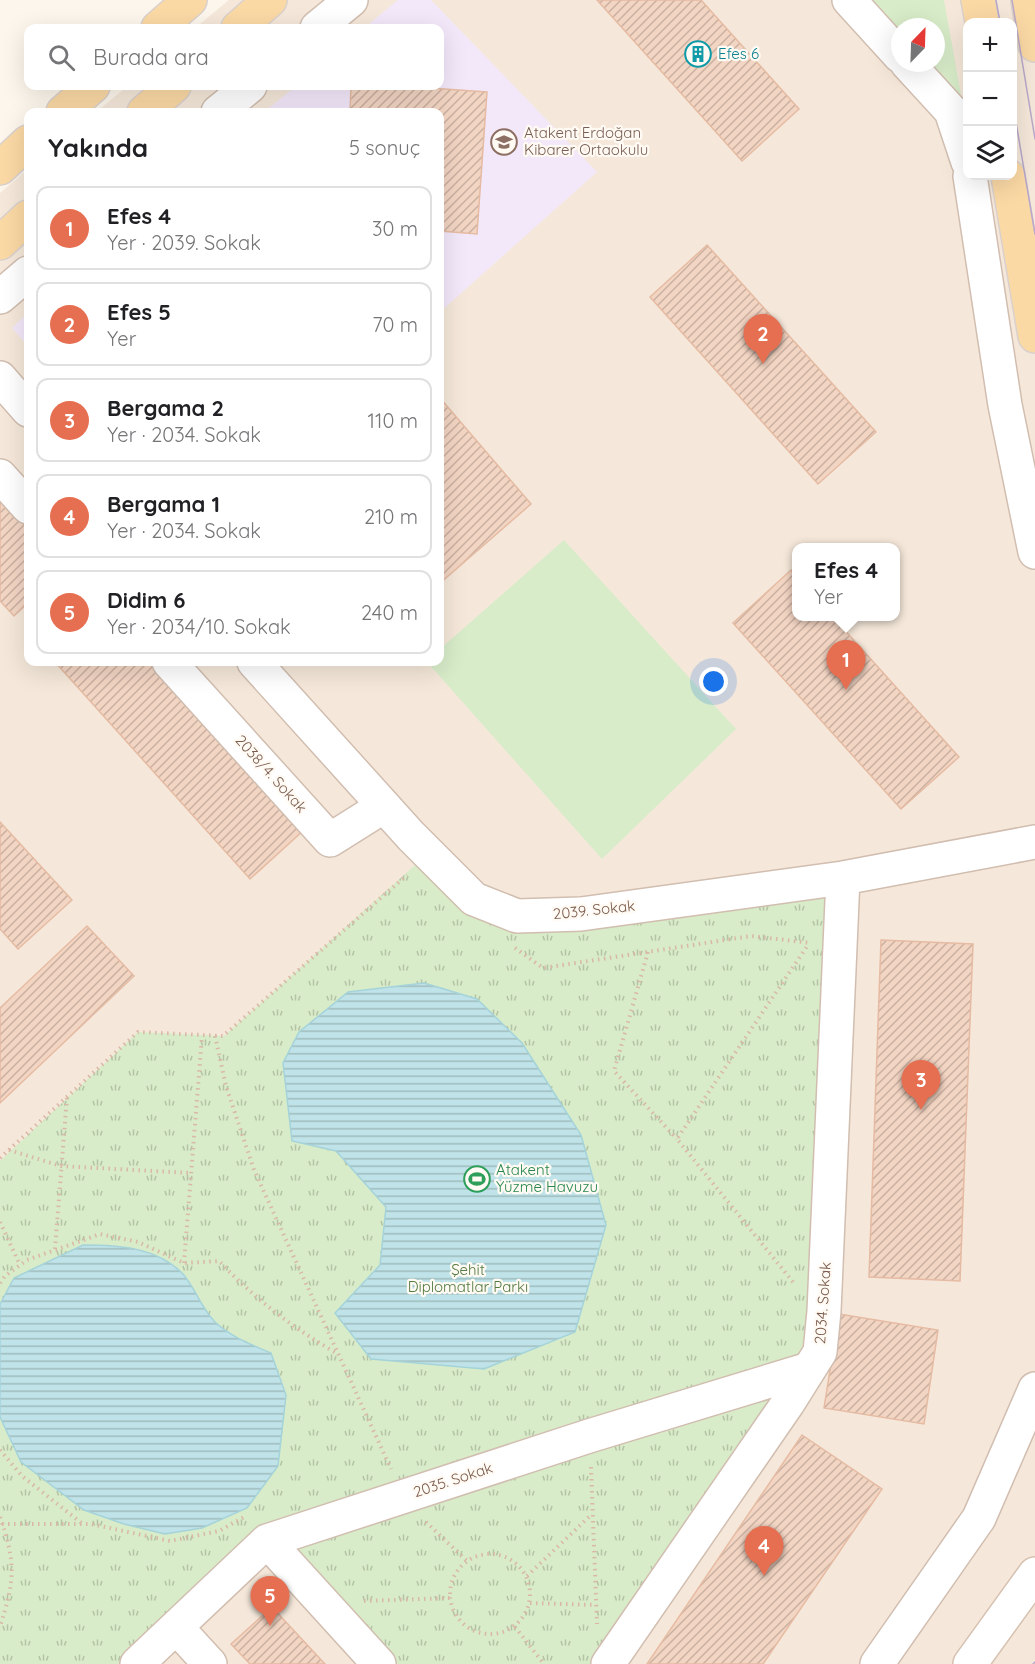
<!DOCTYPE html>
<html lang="tr">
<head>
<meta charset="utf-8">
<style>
	body { margin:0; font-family:Quicksand,sans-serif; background:#f2f2f2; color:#202124 }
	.controls { position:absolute; right:18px; top:18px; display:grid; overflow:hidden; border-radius:12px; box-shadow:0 6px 24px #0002 }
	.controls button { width:54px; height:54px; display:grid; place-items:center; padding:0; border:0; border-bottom:2px solid #e0e0e0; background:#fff; color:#202124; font:30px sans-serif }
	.compass { position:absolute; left:891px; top:18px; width:54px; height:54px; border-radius:50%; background:#fff; box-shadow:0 6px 24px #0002; rotate:23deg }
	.you { position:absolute; left:714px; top:682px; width:21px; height:21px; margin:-15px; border:4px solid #fff; border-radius:50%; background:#1a73e8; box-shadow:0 0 0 9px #1a73e833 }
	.badge { display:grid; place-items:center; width:39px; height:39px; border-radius:50%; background:#e76f51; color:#fff; font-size:20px; font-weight:700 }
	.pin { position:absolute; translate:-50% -50px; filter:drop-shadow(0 2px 3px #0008) }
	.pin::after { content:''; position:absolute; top:32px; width:21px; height:18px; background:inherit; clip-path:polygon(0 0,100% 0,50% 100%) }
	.popup { position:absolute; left:792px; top:543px; width:108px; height:78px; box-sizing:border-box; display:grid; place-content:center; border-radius:12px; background:#fff; filter:drop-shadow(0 2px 4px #0005); font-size:20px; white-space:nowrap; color:#757577 }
	.popup b { font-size:22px; color:#202124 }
	.popup::after { content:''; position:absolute; left:50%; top:100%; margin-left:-12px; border:12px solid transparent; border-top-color:#fff }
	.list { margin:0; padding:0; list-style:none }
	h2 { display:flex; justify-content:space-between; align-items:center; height:78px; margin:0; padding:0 24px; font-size:26px }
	h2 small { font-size:20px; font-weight:400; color:#757577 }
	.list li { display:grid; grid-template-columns:39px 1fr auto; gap:18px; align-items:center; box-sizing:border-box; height:84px; margin:0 12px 12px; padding:0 12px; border:2px solid #e0e0e0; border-radius:12px }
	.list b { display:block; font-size:22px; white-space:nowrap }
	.list p { margin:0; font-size:20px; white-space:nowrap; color:#757577 }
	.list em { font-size:20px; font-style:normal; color:#757577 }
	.icon { flex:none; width:33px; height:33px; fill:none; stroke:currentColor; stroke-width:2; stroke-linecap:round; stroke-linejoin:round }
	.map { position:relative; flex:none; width:1035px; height:1664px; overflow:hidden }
	.search { position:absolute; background:#fff; box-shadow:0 6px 24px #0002; left:24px; top:24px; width:420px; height:66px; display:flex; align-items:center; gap:15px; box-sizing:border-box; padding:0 21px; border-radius:12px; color:#757577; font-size:22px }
	.panel { position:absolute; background:#fff; box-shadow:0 6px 24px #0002; left:24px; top:108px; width:420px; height:558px; border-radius:12px }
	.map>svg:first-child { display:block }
	.residential { fill:#f5e8da; fill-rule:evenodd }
	.education { fill:#f3e8fa }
	.grass { fill:#d8ecc9 }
	.park { fill:url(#park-tufts) }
	.water { fill:url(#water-rules); stroke:#a5d3da; stroke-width:1.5 }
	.building { fill:url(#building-hatch); stroke:#e6bba3; stroke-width:1.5 }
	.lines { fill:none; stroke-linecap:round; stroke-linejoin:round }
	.minor-casing { stroke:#d1beb0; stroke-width:36 }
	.secondary-casing { stroke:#d6c0b0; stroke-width:36 }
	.primary-casing { stroke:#dad1cd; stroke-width:36 }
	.path { stroke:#d9b8a5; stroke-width:4; stroke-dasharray:1.5 4.5; stroke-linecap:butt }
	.minor { stroke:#fff; stroke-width:33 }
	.secondary { stroke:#fff; stroke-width:33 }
	.primary { stroke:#fbd9a5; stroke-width:33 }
	.tram { stroke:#b9a8c9; stroke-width:1.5 }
	.labels { text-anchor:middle; stroke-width:4.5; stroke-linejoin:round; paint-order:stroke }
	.culture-label { font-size:15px; fill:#0d838f; stroke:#fffaf3; text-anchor:start }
	.education-label { font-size:15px; fill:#785e54; stroke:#fffaf3; text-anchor:start }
	.street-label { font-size:15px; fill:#7a5c4d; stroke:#fffaf3 }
	.leisure-label { font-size:15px; fill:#27864d; stroke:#fffaf3; text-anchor:start }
	.park-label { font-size:15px; fill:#537a41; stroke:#fffaf3 }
</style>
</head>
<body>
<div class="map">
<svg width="1035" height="1664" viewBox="0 0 1035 1664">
	<defs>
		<pattern id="park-tufts" width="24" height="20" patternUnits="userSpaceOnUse" patternTransform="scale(1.5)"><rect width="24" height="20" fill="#d8ecc9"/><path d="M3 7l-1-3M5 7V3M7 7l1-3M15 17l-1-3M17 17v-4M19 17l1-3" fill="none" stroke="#b4c2a5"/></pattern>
		<pattern id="water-rules" width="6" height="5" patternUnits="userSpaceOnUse" patternTransform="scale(1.5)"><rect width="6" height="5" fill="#bfe3e8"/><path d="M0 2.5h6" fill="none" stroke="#a0bbbe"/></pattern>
		<pattern id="building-hatch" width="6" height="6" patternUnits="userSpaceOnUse" patternTransform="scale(1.5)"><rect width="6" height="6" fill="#f3d5c3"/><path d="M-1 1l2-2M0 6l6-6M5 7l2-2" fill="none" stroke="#cab0a1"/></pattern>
	</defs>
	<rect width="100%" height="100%" fill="#fdf6ec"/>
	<path class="residential" d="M229,0H1035V1664H0V193L28,169V662H440V112H96L128,86H440V28H195ZM968,22H1012V176H968ZM900,27H936V63H900ZM796,548H896V616H796Z"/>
	<path class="education" d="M398,0H431L597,172L440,312V112H264L296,86H440V28H364Z
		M28,313V346L12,328Z"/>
	<path class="grass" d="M867,0H944L963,106L924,63H936V27H900V36Z
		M564,540L736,729L602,859L427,662H440V649Z"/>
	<path class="park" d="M415,865L470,910L831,885L814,1354L601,1664H384L266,1537L119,1664H0V1161L138,1032L224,1036Z"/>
	<path class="water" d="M424,983L477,999L522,1043L581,1135L606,1225L575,1332L484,1369L371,1359L335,1313L380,1265L386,1207L336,1151L292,1141L283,1063L299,1032L348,992Z
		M83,1245C118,1245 157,1247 183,1274C195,1288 201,1307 214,1321C229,1336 252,1345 271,1353L286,1395L278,1466L247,1508L202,1528L165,1534L124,1524L84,1510L21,1462L0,1417V1304L14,1278Z"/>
	<path class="building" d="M597,0H701L799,109L742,161Z
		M351,86H401L487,92L477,234L440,231V112H350Z
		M707,245L876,432L818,484L650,297Z
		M440,398L531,504L440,583Z
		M0,493L28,524V603L14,616L0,601Z
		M791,570L796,577V616H832L959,757L901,809L733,623Z
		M55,662H153L304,830L250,879Z
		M0,822L72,900L18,949L0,929Z
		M87,926L134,976L0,1103V1008Z
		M881,940L973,944L960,1281L869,1277Z
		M839,1314L938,1330L924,1424L824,1408Z
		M802,1435L882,1489L763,1664H647Z
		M272,1607L325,1664H250L231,1644Z"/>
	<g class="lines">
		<g class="minor-casing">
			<path id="minor" d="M849,0L900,56
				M317,28L351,0
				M907,63L951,111L968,162
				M218,112L250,86
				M970,176L1005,405L1035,552
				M0,297L28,273
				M0,378L28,410
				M0,476L28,507
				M169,662L330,840L384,806
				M254,662L411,836L474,899L517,916L581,914L843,878L1035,842
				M267,1541L379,1664
				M177,1628L210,1664
				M137,1664L267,1541L589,1436L809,1369
				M608,1664L788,1403L820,1352L824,1311L843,878
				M877,1664L979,1518L1035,1389"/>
		</g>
		<g class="secondary-casing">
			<path id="secondary" d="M970,1664L1035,1574"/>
		</g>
		<g class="primary-casing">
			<path id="primary" d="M978,0L982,22
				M1028,0L1035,45
				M158,28L190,0
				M238,28L270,0
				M63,112L93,86
				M144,112L174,86
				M0,168L28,142
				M1008,176L1035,336
				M0,243L28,217"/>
		</g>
		<path class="path" d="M515,948L543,968L751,936L811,943
			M648,952L614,1071L677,1139
			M215,1036L226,1086L254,1170L391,1469
			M9,1150L61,1166L191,1173
			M0,1158L138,1032L223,1036L407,875
			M0,1222L20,1265
			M55,1249L67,1097
			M184,1263L202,1036
			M793,1282L677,1139L808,945
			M0,1283L5,1276L27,1260L100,1234L138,1242L184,1263L219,1261C255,1299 293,1328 338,1354
			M0,1450L22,1476L84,1525
			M591,1467L597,1624
			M0,1517C16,1562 15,1581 0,1626
			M426,1522L467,1561
			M2,1524H91L170,1541L219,1531L244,1517
			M450 1594a40 40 0 1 1 80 0a40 40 0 1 1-80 0Z
			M527,1576L592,1514
			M364,1601L450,1598
			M530,1603L596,1605
			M515,1627L544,1664"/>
		<use href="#minor" class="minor"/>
		<use href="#secondary" class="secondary"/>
		<use href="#primary" class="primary"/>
		<path class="tram" d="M996,0L1000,22
			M1012,0L1035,139
			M1012,99L1035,234
			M1033,1664L1035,1662"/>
	</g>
	<defs>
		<g id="building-ring" transform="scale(1.35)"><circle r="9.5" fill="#fffaf3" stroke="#0f9aa8" stroke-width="1.5"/><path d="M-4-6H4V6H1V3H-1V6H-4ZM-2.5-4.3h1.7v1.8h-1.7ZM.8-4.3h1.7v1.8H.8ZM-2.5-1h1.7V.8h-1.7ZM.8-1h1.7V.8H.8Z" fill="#0f9aa8"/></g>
		<g id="school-ring" transform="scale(1.35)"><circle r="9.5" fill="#fffaf3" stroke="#8d6e63" stroke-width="1.5"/><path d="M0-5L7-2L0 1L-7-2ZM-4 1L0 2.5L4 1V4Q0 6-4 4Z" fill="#8d6e63"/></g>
		<g id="stadium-ring" transform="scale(1.35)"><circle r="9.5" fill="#fffaf3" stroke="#2e9e5b" stroke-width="1.5"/><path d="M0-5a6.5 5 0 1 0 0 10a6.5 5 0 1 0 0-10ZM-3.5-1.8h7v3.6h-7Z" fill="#2e9e5b"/></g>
	</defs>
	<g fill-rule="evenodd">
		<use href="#building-ring" x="698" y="54"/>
		<use href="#school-ring" x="504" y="142"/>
		<use href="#stadium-ring" x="477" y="1179"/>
	</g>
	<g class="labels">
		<g class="culture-label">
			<text x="718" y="59">Efes 6</text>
		</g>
		<g class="education-label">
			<text x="524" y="138">Atakent Erdoğan<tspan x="524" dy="17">Kibarer Ortaokulu</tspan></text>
		</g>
		<g class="street-label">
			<text transform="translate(271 774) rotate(48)" y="5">2038/4. Sokak</text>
			<text transform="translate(594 910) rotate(-6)" y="5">2039. Sokak</text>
			<text transform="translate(823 1303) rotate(-86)" y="5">2034. Sokak</text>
			<text transform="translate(453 1480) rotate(-18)" y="5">2035. Sokak</text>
		</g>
		<g class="leisure-label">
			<text x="496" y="1175">Atakent<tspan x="496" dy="17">Yüzme Havuzu</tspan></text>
		</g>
		<g class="park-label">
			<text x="468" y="1275">Şehit<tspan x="468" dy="17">Diplomatlar Parkı</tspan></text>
		</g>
	</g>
</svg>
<div class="controls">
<button>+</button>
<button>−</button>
<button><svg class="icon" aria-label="layers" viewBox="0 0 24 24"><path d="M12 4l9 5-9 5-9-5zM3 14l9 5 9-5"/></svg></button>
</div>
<svg class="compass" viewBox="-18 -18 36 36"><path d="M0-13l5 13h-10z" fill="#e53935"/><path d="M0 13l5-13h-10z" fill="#757577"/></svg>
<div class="you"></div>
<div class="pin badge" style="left:846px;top:690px">1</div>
<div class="popup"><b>Efes 4</b>Yer</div>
<div class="pin badge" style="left:763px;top:364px">2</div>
<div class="pin badge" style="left:921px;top:1110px">3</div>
<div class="pin badge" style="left:764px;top:1576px">4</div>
<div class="pin badge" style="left:270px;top:1626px">5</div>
<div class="search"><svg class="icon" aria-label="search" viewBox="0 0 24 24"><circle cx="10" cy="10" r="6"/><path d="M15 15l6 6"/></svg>Burada ara</div>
<section class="panel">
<h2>Yakında<small>5 sonuç</small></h2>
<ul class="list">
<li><span class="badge">1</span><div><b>Efes 4</b><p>Yer · 2039. Sokak</p></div><em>30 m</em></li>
<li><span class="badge">2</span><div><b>Efes 5</b><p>Yer</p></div><em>70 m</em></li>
<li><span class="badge">3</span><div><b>Bergama 2</b><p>Yer · 2034. Sokak</p></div><em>110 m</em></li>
<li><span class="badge">4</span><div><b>Bergama 1</b><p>Yer · 2034. Sokak</p></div><em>210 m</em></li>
<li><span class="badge">5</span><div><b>Didim 6</b><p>Yer · 2034/10. Sokak</p></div><em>240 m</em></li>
</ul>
</section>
</div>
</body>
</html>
